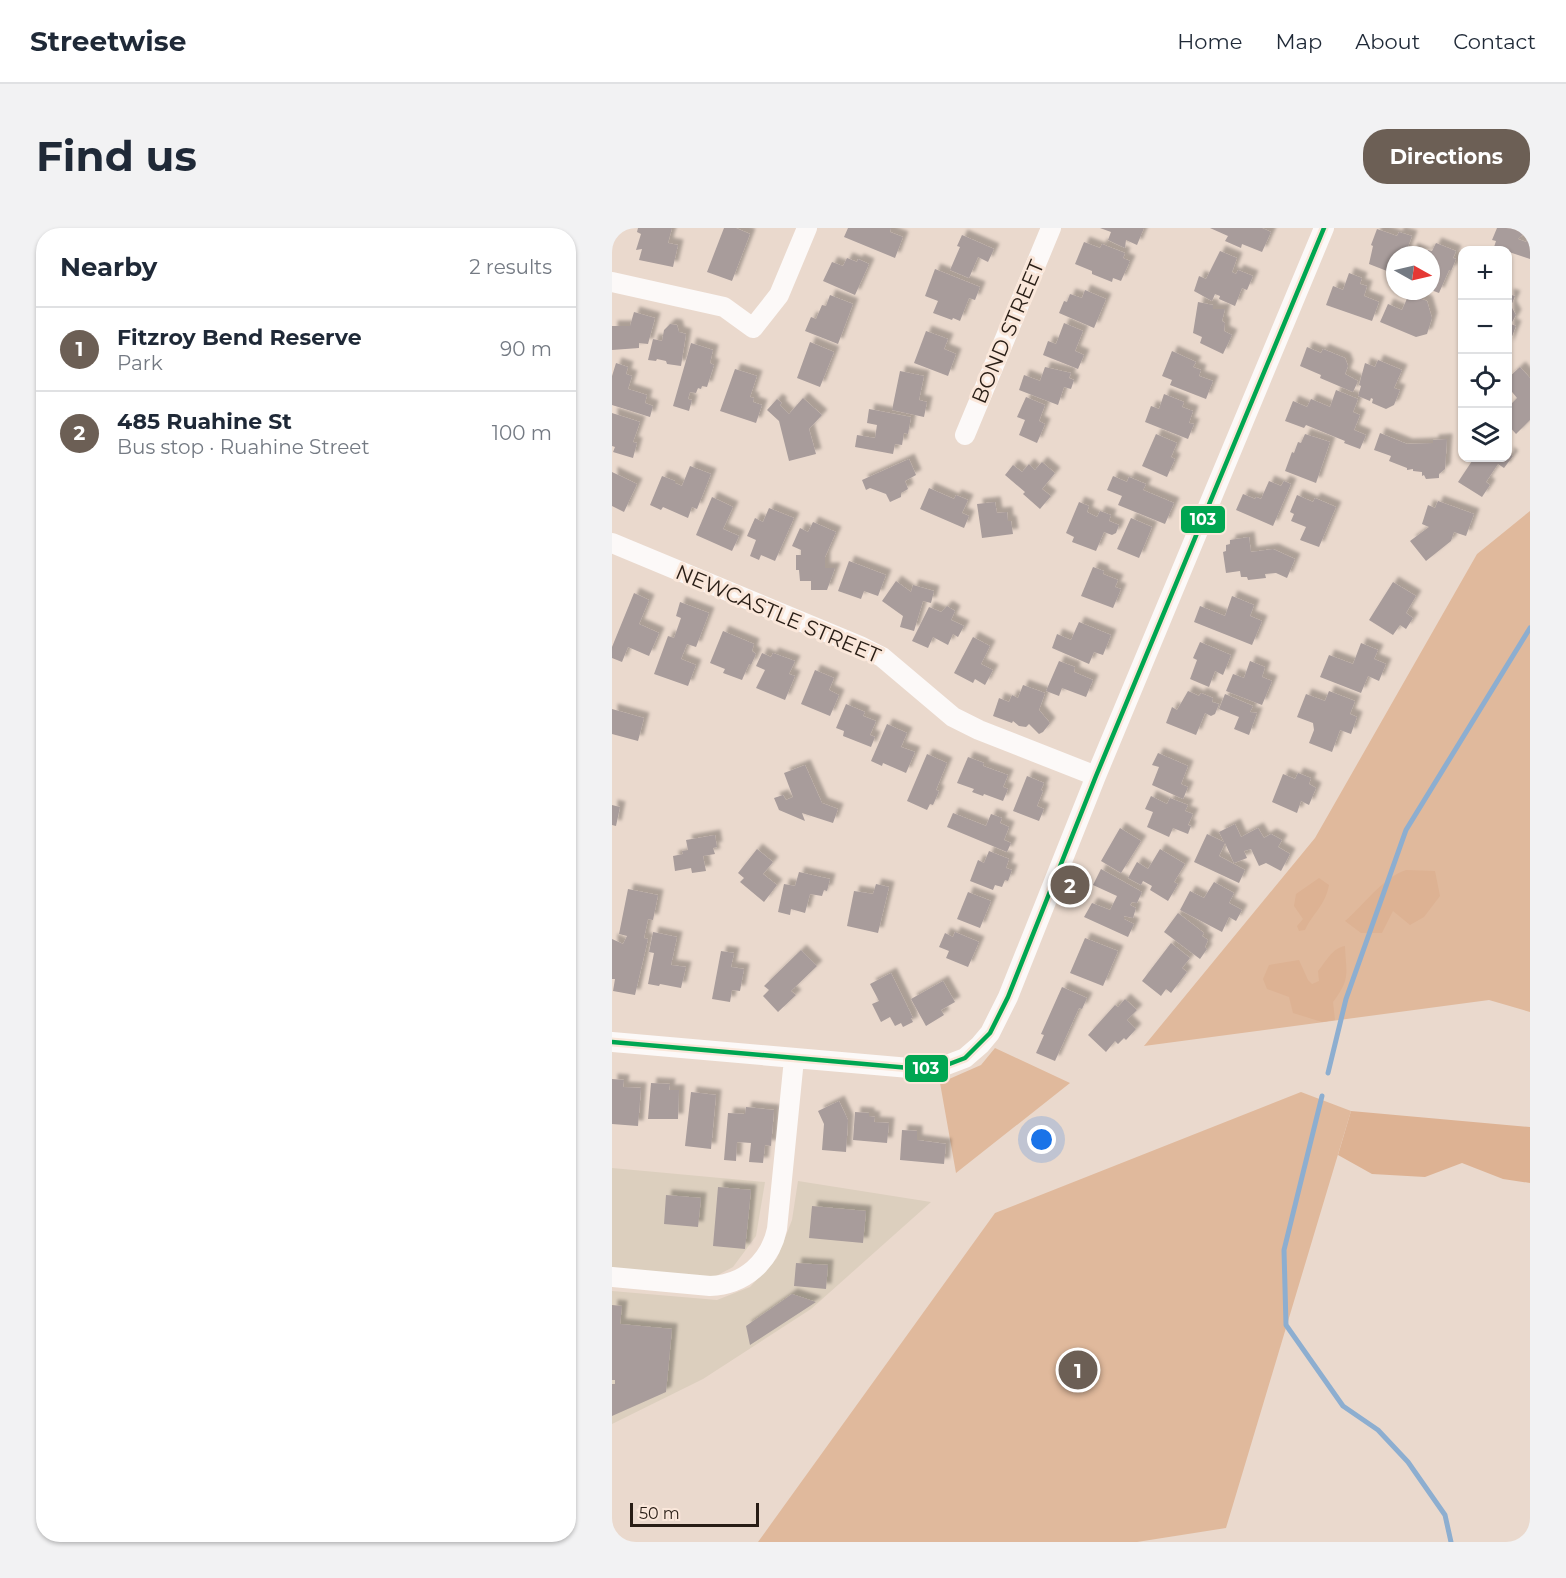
<!DOCTYPE html>
<html lang="en">
<head>
<meta charset="utf-8">
<style>
	body { margin:0; font-family:Montserrat,sans-serif; background:#f2f2f3; color:#1f2937 }
	.controls { position:absolute; right:18px; top:18px; display:grid; overflow:hidden; border-radius:12px; box-shadow:0 2px 4px #0004 }
	.controls button { width:54px; height:54px; display:grid; place-items:center; padding:0; border:0; border-bottom:2px solid #e0e1e3; background:#fff; color:#1f2937; font:30px sans-serif }
	.compass { position:absolute; left:774px; top:18px; width:54px; height:54px; border-radius:50%; background:#fff; box-shadow:0 2px 4px #0004; rotate:98deg }
	.scale { position:absolute; left:18px; bottom:15px; width:129px; box-sizing:border-box; padding-left:6px; border:3px solid #281d15; border-top:0; font-size:16px; line-height:21px; white-space:nowrap; color:#281d15; -webkit-text-stroke:4px #fae7da; paint-order:stroke }
	.you { position:absolute; left:430px; top:912px; width:21px; height:21px; margin:-15px; border:4px solid #fff; border-radius:50%; background:#1a73e8; box-shadow:0 0 0 9px #1a73e833 }
	.badge { display:grid; place-items:center; width:39px; height:39px; border-radius:50%; background:#6c5f55; color:#fff; font-size:20px; font-weight:700 }
	.pin { position:absolute; translate:-50% -50%; border:3px solid #fff; box-shadow:0 2px 6px #0006 }
	.list { margin:0; padding:0; list-style:none }
	h2 { display:flex; justify-content:space-between; align-items:center; height:78px; margin:0; padding:0 24px; font-size:26px }
	h2 small { font-size:20px; font-weight:400; color:#747a83 }
	.list li { display:grid; grid-template-columns:39px 1fr auto; gap:18px; align-items:center; box-sizing:border-box; height:84px; padding:0 24px; border-top:2px solid #e0e1e3 }
	.list b { display:block; font-size:22px; white-space:nowrap }
	.list p { margin:0; font-size:20px; white-space:nowrap; color:#747a83 }
	.list em { font-size:20px; font-style:normal; color:#747a83 }
	.icon { flex:none; width:33px; height:33px; fill:none; stroke:currentColor; stroke-width:2; stroke-linecap:round; stroke-linejoin:round }
	.map { position:relative; flex:none; width:918px; height:1314px; overflow:hidden; border-radius:24px }
	header { display:flex; align-items:center; gap:36px; box-sizing:border-box; height:84px; padding:0 30px; background:#fff; border-bottom:2px solid #e0e1e3 }
	header strong { font-size:28px }
	nav { display:flex; gap:33px; margin-inline-start:auto; font-size:21px }
	.intro { display:flex; align-items:center; justify-content:space-between; box-sizing:border-box; height:144px; padding:0 36px }
	h1 { margin:0; font-size:42px }
	.button { padding:15px 27px; border-radius:24px; background:#6c5f55; color:#fff; font-size:21px; font-weight:700 }
	main { display:flex; gap:36px; padding:0 36px }
	aside { flex:1; background:#fff; border-radius:24px; box-shadow:0 2px 4px #0004 }
	.map>svg:first-child { display:block }
	.industrial { fill:#dccfbe }
	.green { fill:#e0b99c }
	.forest { fill:#ddb293 }
	.lines { fill:none; stroke-linecap:round; stroke-linejoin:round }
	.stream { stroke:#8daed0; stroke-width:5 }
	.building { fill:#a89c9b; filter:url(#shadow) }
	.minor { stroke:#fcf9f8; stroke-width:20 }
	.bus-1-casing { stroke:#fae7da; stroke-width:9 }
	.bus-1 { stroke:#00a651; stroke-width:4.5 }
	.labels { text-anchor:middle; stroke-width:6; stroke-linejoin:round; paint-order:stroke }
	.street-label { font-size:21px; fill:#281d15; stroke:#fae7da }
	.line-badge { stroke:#fae7da; stroke-width:2 }
	.badge-label { font-size:16px; text-anchor:middle; font-weight:bold; fill:#fff }
</style>
</head>
<body>
<header>
<strong>Streetwise</strong>
<nav><a>Home</a><a>Map</a><a>About</a><a>Contact</a></nav>
</header>
<div class="intro"><h1>Find us</h1><a class="button">Directions</a></div>
<main>
<aside>
<h2>Nearby<small>2 results</small></h2>
<ul class="list">
<li><span class="badge">1</span><div><b>Fitzroy Bend Reserve</b><p>Park</p></div><em>90 m</em></li>
<li><span class="badge">2</span><div><b>485 Ruahine St</b><p>Bus stop · Ruahine Street</p></div><em>100 m</em></li>
</ul>
</aside>
<div class="map">
<svg width="918" height="1314" viewBox="0 0 918 1314">
	<defs>
		<filter id="shadow"><feDropShadow dx="5.5" dy="-5.5" stdDeviation="1.5" flood-color="#0004"/></filter>
	</defs>
	<rect width="100%" height="100%" fill="#ead9cd"/>
	<path class="industrial" d="M0,940L153,954L144,1008L121,1039L106,1047L95,1051L0,1041Z
		M186,953L319,974L199,1081L91,1151L0,1196V1063L105,1072L138,1059L165,1030L180,992Z"/>
	<path class="green" d="M918,283V784L877,772L532,818L703,610L865,326Z
		M383,820L458,855L344,945L328,855L369,837Z
		M689,864L739,883L614,1300L525,1314H146L383,985Z"/>
	<path class="forest" d="M794,642L823,643L828,668L812,689L798,697L781,683L770,705H749L733,693C752,677 770,650 794,642Z
		M707,650L717,657C713,678 701,685 693,702L687,703L685,698L691,691L682,678L684,666Z
		M733,718C734,746 739,750 721,774L723,792L710,794L681,785L677,769L655,761L651,751L657,737L687,732L696,752L700,756L707,753L706,743C714,734 720,720 733,718Z
		M739,883L918,899V955L891,951L850,935L813,949L760,946L726,927Z"/>
	<g class="lines">
		<path class="stream" d="M716,845L734,771L794,602L918,400
			M710,868L672,1022L674,1097L731,1178L766,1202L796,1234L833,1287L839,1314"/>
	</g>
	<path class="building" d="M26,0H60L56,15L66,17L61,39L27,32L30,21L24,22L29,6L25,4Z
		M112,0H124L138,6L120,53L95,44Z
		M236,0H279L278,4L291,9L283,30L232,9Z
		M488,0H532L525,17L514,12L513,20L496,12L499,4Z
		M598,0H650L659,4L650,24L630,16L629,20L613,13L616,8Z
		M885,0H918L906,11L914,14L916,9L918,10V31L882,19L884,13L880,12Z
		M765,1L785,8L787,4L800,8L793,27L782,25L775,43L757,36L761,18L759,17Z
		M350,7L382,21L376,34L366,29L357,50L338,42L348,19L345,18Z
		M472,14L488,20L490,16L513,25L511,30L518,33L509,53L501,50L500,54L480,46V43L463,36Z
		M824,15L844,23L841,30L844,31L839,43L837,42L827,65L819,62V27H798L800,20L815,26L816,22L820,23Z
		M608,23L625,30L620,44L624,46L626,42L641,48L635,62L630,60L623,78L607,71L608,68L603,66L600,73L582,63L587,48L594,51Z
		M235,30L245,34L246,31L257,36L243,67L211,53L220,34L231,38Z
		M323,41L368,59L363,72L357,70L348,93L341,90L340,92L321,85L326,73L313,68Z
		M737,45L750,50L748,56L755,58L752,68L767,74L760,93L714,77L721,58L731,62Z
		M473,62L494,71L482,100L447,85L452,73L455,74L458,66L470,70Z
		M797,66L815,73L820,90L815,106L804,109L768,94L776,76L790,82Z
		M896,66L903,68L899,78L904,87L899,96L904,98L896,119Z
		M218,67L241,76L226,116L193,103L199,89L204,91L210,77L214,78Z
		M586,74L601,77V81H613L610,93L613,95L612,103L620,107L611,126L588,115L590,109L581,105Z
		M22,84L43,90L36,116L27,115V120L0,122V98H18Z
		M452,95L471,103L463,123L472,127L466,141L431,127L436,113L444,116Z
		M58,96L65,97L67,104L74,106L69,138L55,136L54,133L45,131L44,133L36,132L41,111L50,113L52,102Z
		M314,103L336,111L332,121L344,126L336,148L302,135Z
		M198,114L222,124L208,159L185,150Z
		M79,115L101,122L98,135L102,137L95,159L90,158L89,161L86,160L84,165L78,164L76,171L80,172L77,183L61,178Z
		M695,119L709,125L711,121L733,130L736,138L733,146L746,153L741,164L708,150L709,147L688,138Z
		M560,123L584,134L581,139L589,142L587,148L601,153L594,171L558,157L560,152L550,148Z
		M766,132L790,142L782,160L788,162L782,177L774,181L760,175L761,171L759,170L758,173L746,168L749,158L747,157L753,135L763,139Z
		M4,135L16,139L14,146L20,148L16,161L35,167L33,175L41,178L38,189L0,177V148Z
		M433,139L459,145L457,150L462,152L459,161L452,159L446,177L407,162L412,147L428,153Z
		M908,139L918,150V192L904,206L896,197V179L905,170L896,159V150Z
		M123,141L145,148L138,169L142,170L141,174L150,177L144,195L108,183Z
		M288,143L312,148L307,172L315,174L312,189L280,182Z
		M724,162L746,171L741,184L748,187L742,202L754,207L748,221L732,215L733,213L694,197L692,200L673,193L681,173L695,179L699,171L718,179Z
		M552,166L572,174L570,179L581,183L577,195L582,196L576,211L533,194L539,178L547,181Z
		M414,169L433,177L427,193L433,196L425,215L407,207L413,192L405,189Z
		M191,170L210,187L197,201L204,226L177,233L167,193L155,182L165,171L170,175L168,177L177,186Z
		M257,181L299,189L296,206L292,205L290,217L283,216L281,226L243,219L245,207L263,210L265,197L255,195Z
		M0,185L28,194L21,214L25,215L21,230L1,224L3,219L0,218Z
		M768,205L795,216L821,215V212L835,211L833,241L827,246V250L814,251L812,247L810,248V244L801,243V241L795,242V240L777,233L779,228L762,222Z
		M544,206L565,215L559,229L563,231L555,249L530,238Z
		M693,206L718,214L704,255L673,243L680,224L682,225L686,214L689,215Z
		M896,224L901,228L892,240L886,236L874,254L878,257L870,269L846,254L862,230H896Z
		M297,231L304,247L293,253L296,261L289,265V269L278,274L274,266L258,260L254,262L250,252Z
		M430,234L443,245L430,261L439,268L428,281L411,266L413,264L393,247L401,237L410,244L417,236L423,242Z
		M78,238L99,246L85,281L80,279L76,290L51,279L49,282L38,277L50,248L63,253V255L70,258Z
		M0,244L25,256L12,284L0,278Z
		M501,248L515,254L517,249L534,256L531,262L562,275L553,296L506,277L510,268L495,262Z
		M657,253L669,258L672,253L679,256L661,298L624,282L631,266L643,271L644,269L649,271Z
		M317,260L342,271L344,267L356,272L350,285L357,288L352,300L308,281Z
		M685,267L701,274L703,270L724,279L707,319L688,312L694,299L679,293L682,286L678,284Z
		M100,269L121,279L111,301L127,308L120,323L84,307Z
		M826,273L862,286L854,308L842,304L839,313L814,333L798,313L817,299L810,296L816,277L823,280Z
		M383,274L385,285L395,284L396,293H399L401,306L370,310L365,276Z
		M467,274L477,278L475,284L485,289L488,283L499,287L497,293L507,297L504,305L500,307L492,304L484,323L460,314L462,309L454,305Z
		M157,280L182,290L163,333L149,327L147,332L138,328L144,312L135,308L143,290L151,294Z
		M519,290L540,299L527,330L505,321Z
		M201,294L224,304L213,329V340H223L215,362H199V353H188L187,342H184V327H189V322L180,318L188,300L196,304Z
		M637,309L639,324L661,321L683,331L675,350L664,345L653,346L654,350L636,352L635,349H629L628,343L614,345L611,324L614,323V317L618,316V312Z
		M237,333L274,347L266,368L252,363L249,371L226,363Z
		M481,339L492,343L491,346L506,352L503,359L509,361L501,380L469,368Z
		M284,353L299,364L301,357L322,363L319,375L311,373L302,403L288,399L291,388L270,373Z
		M781,354L804,368L794,385L801,390L794,401L788,397L781,407L757,392Z
		M22,365L37,372L27,396L47,405L37,428L16,419L10,434L0,430V419Z
		M620,368L642,377L638,388L650,393L640,417L582,394L588,378L613,388Z
		M68,374L97,385L84,419L75,416L69,431L84,437L76,458L42,446L56,408L62,410L69,390L64,388Z
		M335,378L343,383L339,392L352,398L346,409L341,406L336,417L321,409L316,420L300,413L317,379L329,384Z
		M467,394L499,407L491,427L482,424L477,436L440,420L445,406L459,412Z
		M111,403L142,416L140,423L144,426L139,437L137,436L130,452L111,445L113,441L98,435Z
		M361,409L378,418L369,436L381,442L373,457L363,451L361,455L342,445Z
		M588,414L619,427L611,447L603,443L597,459L578,451L585,432L581,430Z
		M749,415L766,422L762,431L774,436L767,453L756,448L749,465L708,449L717,427L741,436Z
		M150,425L159,429L161,425L183,433L177,446L183,448L173,472L144,460L153,442L144,438Z
		M447,433L463,439L462,444L481,452L474,469L450,460L447,468L434,463Z
		M638,433L653,439L650,449L660,453L650,477L614,463L621,446L632,450Z
		M203,442L222,450L217,462L227,467L218,488L189,476Z
		M411,457L433,465L427,482L438,495L431,504L427,506L417,496L414,499L407,498L401,493L400,495L381,488L387,470L397,474L400,467L406,470Z
		M576,463L587,468L589,465L601,470L600,474L607,476L603,486L599,488L593,485L584,507L554,495L560,479L565,482Z
		M717,463L743,473L738,486L745,489L739,506L728,502L720,524L697,515L702,502L701,495L685,489L694,466L713,473Z
		M613,466L641,478L638,484L645,485L637,507L622,501L627,489L607,481Z
		M234,476L253,484L251,488L264,493L258,507L263,509L259,519L231,508L232,503L224,500Z
		M0,481L32,490L26,513L0,506Z
		M275,496L295,505L289,519L303,524L294,545L271,535L270,538L259,533Z
		M546,525L576,538L569,556L576,559L571,571L540,557L547,539L540,537Z
		M315,526L335,535L324,562L327,563L321,577L318,576L315,582L295,573Z
		M356,529L372,535L371,538L396,547L391,559L396,561L391,573L372,566L371,568L360,564L362,561L345,555Z
		M193,537L210,575L226,581L221,595L190,585L193,593L167,582L162,570L171,567L174,572L181,569L172,545Z
		M686,545L699,550L697,556L704,560L697,577L689,573L685,585L660,574L671,546L683,551Z
		M415,548L432,555L429,562L431,563L425,578L432,581L427,593L401,583Z
		M539,568L555,576L558,570L576,577L573,583L581,586L576,597L579,598L576,606L561,600L557,609L535,599L541,584L533,581Z
		M0,577L8,579L4,598L0,597Z
		M341,585L374,598L379,586L390,590L388,595L397,599L392,612L399,615L395,624L335,599Z
		M623,596L629,609L646,600L652,610L659,606L670,612L666,619L678,626L669,643L654,635L647,638L639,621L632,623L635,630L622,635L613,615L607,628L633,642L627,655L582,634L595,606L612,614L607,604Z
		M508,600L529,613L509,645L489,633Z
		M103,607L105,619L101,620L103,626L91,628L94,643L80,645L79,640L63,643L61,628L71,626L70,623L76,622L74,612Z
		M145,621L161,634L151,646L165,657L152,674L128,654L132,650L126,645Z
		M548,621L573,636L562,654L566,656L556,673L538,662L540,658L531,653L529,657L516,650L525,634L536,641Z
		M377,623L397,631L394,640L400,642L396,653L393,652L390,659L383,657L381,662L358,653L366,632L372,635Z
		M489,641L530,664L525,675L520,674L518,677L524,680L521,690L512,688V691L522,696L516,709L472,689L480,675L498,682L505,668L481,657Z
		M187,644L218,651L215,663L212,662L210,668L198,666L193,685L179,681L178,687L166,684L172,656L183,658Z
		M602,654L622,665L617,675L630,682L624,693L617,689L610,704L568,682L578,663L592,670Z
		M264,656L277,659L266,705L235,698L242,663L261,666Z
		M16,661L46,667L41,692L36,691L32,710L36,711L23,767L1,763L3,751H0V711L11,716L15,708L7,706Z
		M356,664L379,673L368,700L345,691Z
		M566,685L592,705L590,708L596,712L593,719L595,721L588,731L552,704Z
		M41,704L65,709L59,737L74,739L69,760L48,756L47,758L36,756L42,725L37,724Z
		M343,704L367,714L356,739L334,730L337,723L327,719L333,705L341,709Z
		M473,710L506,723L491,758L458,745Z
		M559,715L578,730L570,740L575,744L559,765L554,761L549,768L530,753Z
		M189,722L205,738L179,763L184,767L166,784L151,768L157,762L152,758Z
		M109,723L122,725L119,739L132,741L128,763L120,762L118,774L100,771Z
		M279,745L301,790H299L301,794L291,799L289,795L283,798L278,789L269,794L260,776L267,773L258,756Z
		M331,753L343,774L329,782L332,787L314,798L299,771Z
		M450,759L475,770L470,781L467,780L443,833L424,825L432,807L429,806Z
		M513,771L525,782L515,792L524,801L514,812L512,810L506,816L503,813L494,824L476,807L503,777L506,779Z
		M0,851L12,852L11,859L29,860L26,898L0,896Z
		M39,855L58,856L57,862H67L66,891H36Z
		M79,864L104,867L99,921L73,918Z
		M227,873L236,892L234,924L210,922L212,896L206,883Z
		M134,879L162,882L159,918L153,917L151,935L137,934L139,915L125,914L124,933L112,932L116,885L133,886Z
		M243,884L257,885V888L263,889L262,894L277,895L275,915L241,912Z
		M290,902L305,903V912L334,916L332,936L288,932Z
		M106,959L139,962L133,1021L101,1018Z
		M54,967L89,970L86,999L52,996Z
		M200,978L254,983L251,1015L197,1010Z
		M184,1035L216,1037L214,1061L182,1058Z
		M180,1066L204,1074L138,1117L134,1098Z
		M0,1077L10,1078L8,1096L60,1101L54,1164L0,1188V1156H3V1152H0Z"/>
	<g class="lines">
		<path class="minor" d="M0,54L112,79L141,100L167,67L195,0
			M353,207L439,0
			M0,315L248,418L270,429L341,489L367,502L484,548
			M0,814L309,841L332,838L353,830L368,817L378,805L396,769L484,548L712,0
			M0,1049L98,1058C132,1057 158,1034 165,1001L182,831"/>
		<g class="bus-1-casing">
			<path id="bus-1" d="M0,814L309,841L332,838L353,830L378,805L396,769L484,548L712,0"/>
		</g>
		<use href="#bus-1" class="bus-1"/>
	</g>
	<g class="labels">
		<g class="street-label">
			<text transform="translate(396 104) rotate(-67)" y="7">BOND STREET</text>
			<text transform="translate(166 386) rotate(23)" y="7">NEWCASTLE STREET</text>
		</g>
	</g>
	<g class="line-badge">
		<rect x="568" y="277" width="46" height="29" rx="6" fill="#00a651"/>
		<rect x="292" y="826" width="45" height="29" rx="6" fill="#00a651"/>
	</g>
	<g class="badge-label">
		<text x="591" y="297">103</text>
		<text x="314" y="846">103</text>
	</g>
</svg>
<div class="controls">
<button>+</button>
<button>−</button>
<button><svg class="icon" aria-label="locate" viewBox="0 0 24 24"><circle cx="12" cy="12" r="6"/><path d="M12 2v4M12 18v4M2 12h4M18 12h4"/></svg></button>
<button><svg class="icon" aria-label="layers" viewBox="0 0 24 24"><path d="M12 4l9 5-9 5-9-5zM3 14l9 5 9-5"/></svg></button>
</div>
<svg class="compass" viewBox="-18 -18 36 36"><path d="M0-13l5 13h-10z" fill="#e53935"/><path d="M0 13l5-13h-10z" fill="#747a83"/></svg>
<div class="scale">50 m</div>
<div class="you"></div>
<div class="pin badge" style="left:466px;top:1142px">1</div>
<div class="pin badge" style="left:458px;top:657px">2</div>
</div>
</main>
</body>
</html>
